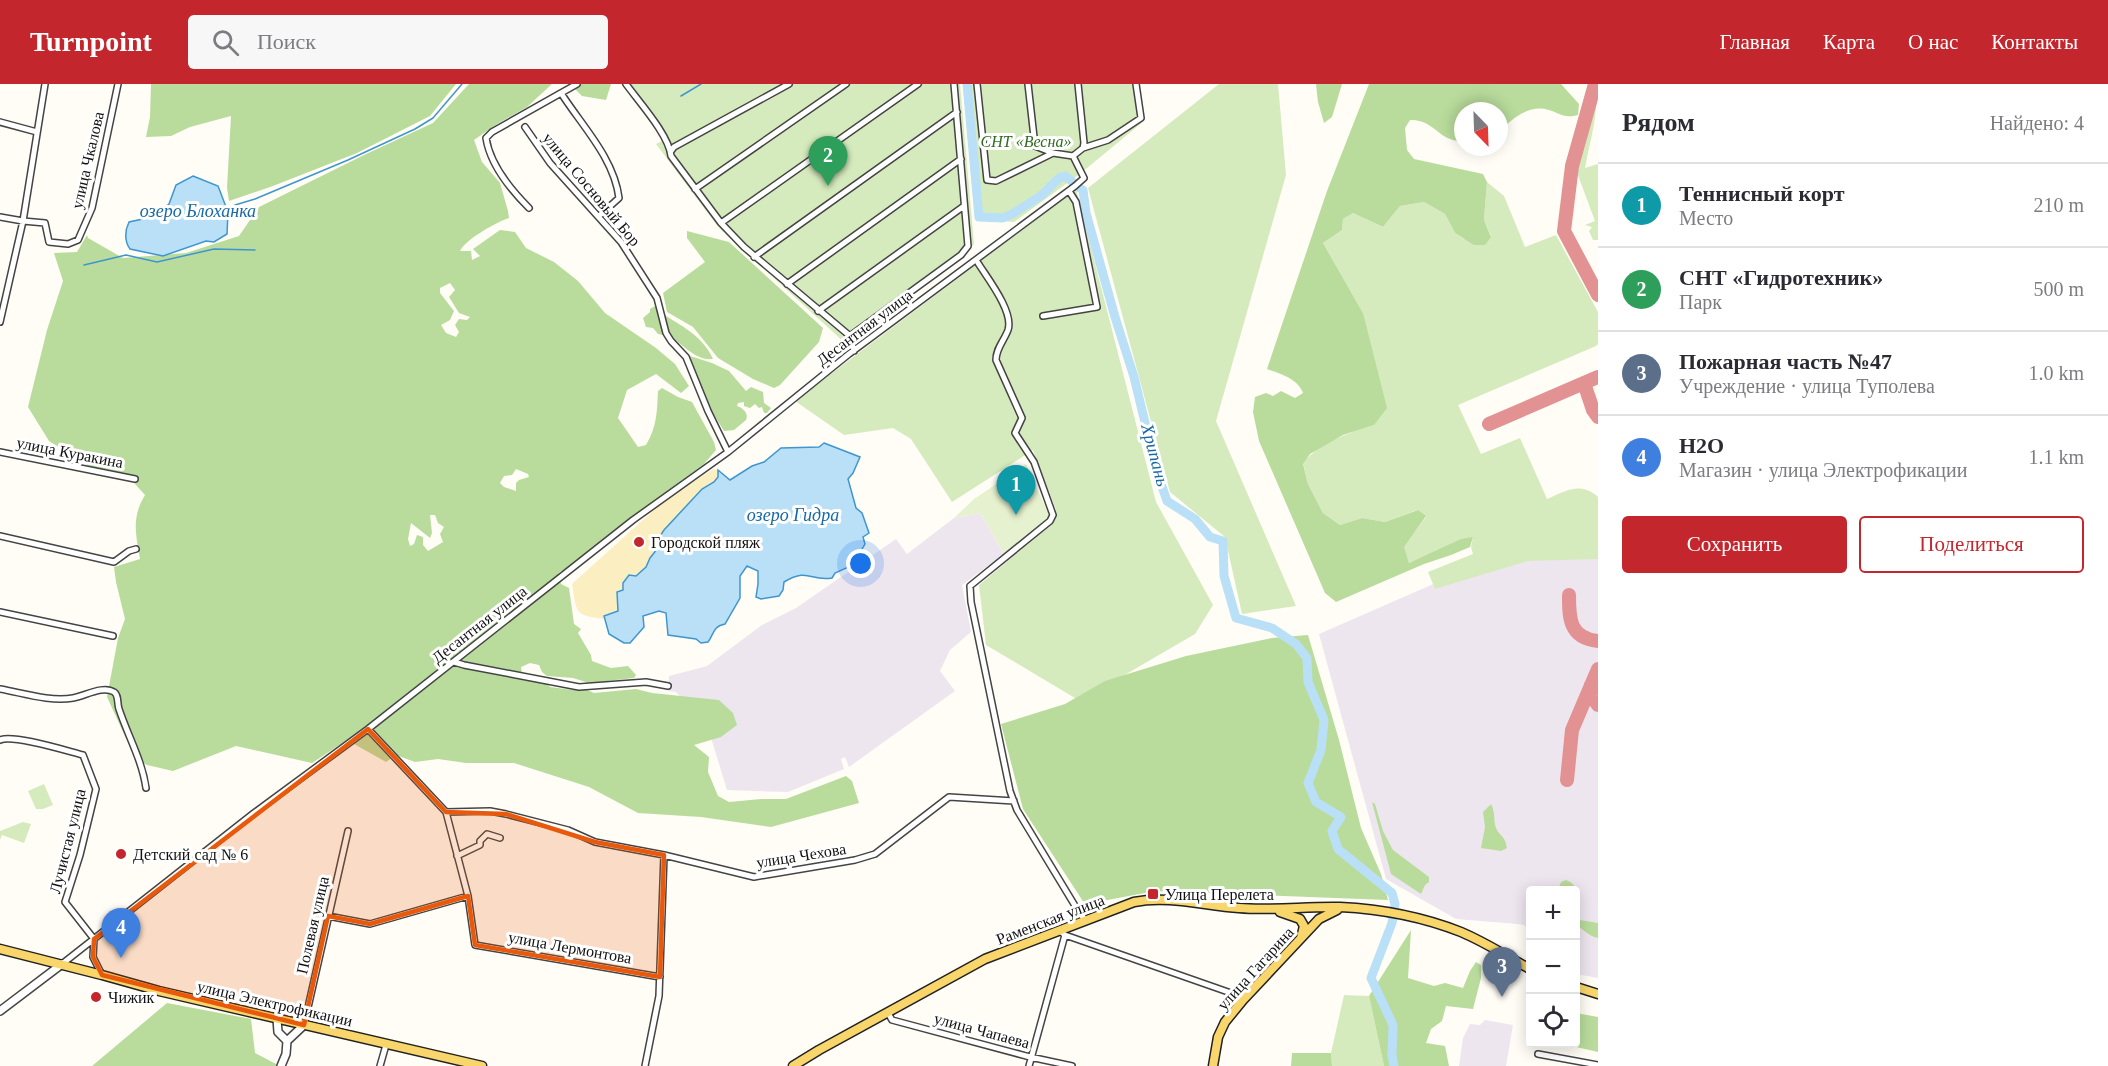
<!DOCTYPE html>
<html lang="ru">
<head>
<meta charset="utf-8">
<style>
	body { margin:0; font-family:Georgia,serif; background:#f7f7f7; color:#2b2b33 }
	.controls { position:absolute; right:18px; bottom:18px; display:grid; overflow:hidden; border-radius:6px; box-shadow:0 3px 15px #0003 }
	.controls button { width:54px; height:54px; display:grid; place-items:center; padding:0; border:0; border-bottom:2px solid #e1e1e2; background:#fff; color:#2b2b33; font:30px sans-serif }
	.compass { position:absolute; left:1454px; top:18px; width:54px; height:54px; border-radius:50%; background:#fff; box-shadow:0 3px 15px #0003; rotate:157deg }
	.you { position:absolute; left:861px; top:480px; width:21px; height:21px; margin:-15px; border:4px solid #fff; border-radius:50%; background:#1a73e8; box-shadow:0 0 0 9px #1a73e833 }
	.badge { display:grid; place-items:center; width:39px; height:39px; border-radius:50%; background:#c4262e; color:#fff; font-size:20px; font-weight:700 }
	.pin { position:absolute; translate:-50% -50px; filter:drop-shadow(0 2px 3px #0008) }
	.pin::after { content:''; position:absolute; top:32px; width:21px; height:18px; background:inherit; clip-path:polygon(0 0,100% 0,50% 100%) }
	.list { margin:0; padding:0; list-style:none }
	h2 { display:flex; justify-content:space-between; align-items:center; height:78px; margin:0; padding:0 24px; font-size:26px }
	h2 small { font-size:20px; font-weight:400; color:#7c7c81 }
	.list li { display:grid; grid-template-columns:39px 1fr auto; gap:18px; align-items:center; box-sizing:border-box; height:84px; padding:0 24px; border-top:2px solid #e1e1e2 }
	.list b { display:block; font-size:22px; white-space:nowrap }
	.list p { margin:0; font-size:20px; white-space:nowrap; color:#7c7c81 }
	.list em { font-size:20px; font-style:normal; color:#7c7c81 }
	.actions { display:flex; gap:12px; padding:18px 24px }
	.actions a { flex:1; padding:14px 0; border:2px solid #c4262e; border-radius:6px; text-align:center; font-size:21px; color:#c4262e }
	.actions .main { background:#c4262e; color:#fff }
	.icon { flex:none; width:33px; height:33px; fill:none; stroke:currentColor; stroke-width:2; stroke-linecap:round; stroke-linejoin:round }
	.map { position:relative; flex:none; width:1598px; height:982px; overflow:hidden }
	header { display:flex; align-items:center; gap:36px; box-sizing:border-box; height:84px; padding:0 30px; background:#c4262e; color:#fff }
	header strong { font-size:28px }
	nav { display:flex; gap:33px; margin-inline-start:auto; font-size:21px }
	.search { width:420px; height:54px; background:#f7f7f7; display:flex; align-items:center; gap:15px; box-sizing:border-box; padding:0 21px; border-radius:6px; color:#7c7c81; font-size:22px }
	main { display:flex }
	aside { flex:1; background:#fff }
	.map>svg:first-child { display:block }
	.industrial { fill:#eee6ef }
	.green { fill:#d5ebbd }
	.forest { fill:#b9dc9c; fill-rule:evenodd }
	.sand { fill:#fbeec1 }
	.pitch { fill:#e6f2cf }
	.water { fill:#b9e0f7; stroke:#3f96cf; stroke-width:1.5 }
	.lines { fill:none; stroke-linecap:round; stroke-linejoin:round }
	.stream { stroke:#3f96cf; stroke-width:1.5 }
	.river { stroke:#b9e0f7; stroke-width:9 }
	.taxiway { stroke:#e29292; stroke-width:14 }
	.minor-casing { stroke:#444; stroke-width:8 }
	.tertiary-casing { stroke:#444; stroke-width:10 }
	.primary-casing { stroke:#222; stroke-width:11 }
	.minor { stroke:#fff; stroke-width:5 }
	.tertiary { stroke:#fff; stroke-width:7 }
	.primary { stroke:#f9d66b; stroke-width:8 }
	.marked { fill:#e8590c; fill-opacity:0.2; stroke:#e8590c; stroke-width:4.5; stroke-linejoin:round }
	.poi-dot { fill:#c4262e; stroke:#fff; stroke-width:2 }
	.labels { text-anchor:middle; stroke-width:6; stroke-linejoin:round; paint-order:stroke }
	.park-label { font-size:16px; font-style:italic; fill:#2f6b1f; stroke:#fff }
	.street-label { font-size:16px; fill:#111; stroke:#fff }
	.poi-label { font-size:16px; fill:#111; stroke:#fff; text-anchor:start }
	.water-label { font-size:18px; font-style:italic; fill:#1768a6; stroke:#fff }
</style>
</head>
<body>
<header>
<strong>Turnpoint</strong>
<div class="search"><svg class="icon" aria-label="search" viewBox="0 0 24 24"><circle cx="10" cy="10" r="6"/><path d="M15 15l6 6"/></svg>Поиск</div>
<nav><a>Главная</a><a>Карта</a><a>О нас</a><a>Контакты</a></nav>
</header>
<main>
<div class="map">
<svg width="1598" height="982" viewBox="0 0 1598 982">
	<rect width="100%" height="100%" fill="#fffdf5"/>
	<path class="industrial" d="M1598,428V894L1576,890V806H1530V846L1524,841L1517,840L1456,835L1386,795L1319,550Z
		M980,429L1004,470L962,501L971,548L950,566L940,587L955,607L849,683L845,673L841,675L844,685L788,708L727,706L708,644L676,608L668,607L669,592L707,582L762,541L796,524L896,455L907,470L954,434Z
		M1485,936L1513,941L1506,982H1459L1463,954L1470,940L1480,941Z"/>
	<path class="green" d="M630,0H960L974,160L967,168L845,259L719,144L656,60L668,54Z
		M963,0H1139L1144,37L1081,89L1014,138L975,135Z
		M1219,0H1278L1286,91L1216,337L1296,522L1242,530L1225,453L1170,408L1088,104Z
		M1596,17C1596,40 1589,61 1585,84L1598,80V156H1593L1589,147L1592,143L1585,141L1595,137L1576,86Z
		M1487,98L1504,112L1525,163L1556,151L1598,228V260L1596,262L1458,321L1481,370L1520,354L1547,415C1566,407 1580,397 1598,413V475L1528,477L1435,505L1428,488L1473,470L1471,463L1473,453L1409,479L1403,463L1426,433L1417,426L1385,438L1362,434L1340,441L1323,429L1308,400L1303,379C1320,358 1349,349 1374,341L1363,229L1323,159L1342,146L1343,135L1353,129L1383,143L1400,122L1424,118L1445,130L1455,149L1464,155L1491,152L1484,136Z
		M1076,105L1156,418L1213,521L1195,550L1080,617L986,561L979,501L1050,442L1056,426L1033,366L952,418L911,355L893,344L844,351L795,317Z
		M44,700L53,721L43,725H36L28,707Z
		M23,738L31,740L24,759L2,751L0,756V747Z
		M1344,911L1369,912L1384,982H1332L1331,969Z"/>
	<path class="forest" d="M151,0H456L430,32L357,69L273,102L229,117L227,104L231,32L190,43L171,52L146,53L150,33Z
		M469,0H552L527,23L497,40L474,56L482,78L500,99L508,127L509,134C495,139 466,155 460,167H471L472,176L480,172L473,165L500,146L515,148L526,164L554,178L578,197L605,229L656,264L675,280L689,302L681,309L656,290L627,306L618,334L638,363L646,361C657,343 657,327 658,307L662,304L678,313L692,318L714,358L716,366L704,380L633,432L564,487H561L558,490L561,500L569,504L574,540L581,545L578,549L591,571L592,577L611,584L628,582L636,591L634,594L589,599L573,594L547,592L542,588L539,581L530,579L521,583L522,589L520,590L544,596L550,603L573,606L585,605L594,609L636,605L652,609L719,616L733,629L737,641L721,653L694,661L709,673L708,688L718,712L729,718L761,715H786L846,692L852,697L859,719L771,743L701,733L638,729L589,703L514,679H466L438,675L415,678L396,671L386,678L347,656L312,679L236,662L173,687L147,681L135,674L107,613L118,554L125,535L116,498L114,483L140,475C136,450 131,434 145,411L126,390L90,383L49,357L28,323L47,246L63,197L54,169L77,168L87,151L88,154L123,174L186,169L239,152L259,123L364,71L433,39ZM450,199L455,206L449,213L459,229L470,233L467,236L459,235L455,241L459,248L456,253L446,249L441,241L450,236L454,227L440,209V204ZM516,385L528,390L529,393L519,396L516,399V407L504,403L500,399L504,392L512,391ZM430,431H435L438,439L444,443L440,450L443,458L428,467L423,461V453L417,451L414,460L410,462L408,455L411,439L430,454L432,449Z
		M570,0H611L606,16L582,12Z
		M1316,0H1342L1332,33L1324,39L1318,18Z
		M1369,0H1561L1579,20L1578,31C1562,35 1559,28 1545,25C1526,22 1511,36 1499,48V27H1463V57C1438,58 1435,35 1410,36L1405,44L1407,66L1414,75L1483,90L1487,98L1484,136L1491,153L1485,161H1474L1455,149L1445,130L1424,118L1400,122L1383,143L1353,129L1343,135L1342,146L1323,159L1363,229L1387,324L1374,341L1343,351L1310,370L1303,380L1308,400L1323,429L1340,441L1362,434L1385,438L1418,426L1426,432L1404,463L1409,479L1461,455L1473,453L1470,463L1451,471L1424,480L1336,518L1325,509L1259,357L1253,328L1255,313L1266,309L1273,312L1281,307L1295,314L1303,309C1298,295 1281,290 1267,285L1327,107Z
		M687,147L729,158L823,244L819,258L780,301L774,304L753,295L718,274L693,243L667,228L663,209L705,178L687,154Z
		M655,222L661,231L666,232C684,243 704,254 713,275C694,277 682,258 668,252C665,251 661,251 658,250L653,244L646,243L643,234L650,228V225Z
		M690,272L712,279L729,287L746,307L751,303L763,308L764,319L771,324L767,329H764L762,323L759,324L755,320L750,324L744,322V318L738,319L737,322C743,324 749,329 746,336L734,346L724,347L706,318L689,276Z
		M1308,551L1339,656L1361,744L1381,790L1388,816L1155,807L1097,818L1088,825L1023,725L1001,640L1065,620L1105,597L1186,572L1272,554Z
		M1372,718L1375,720L1383,747L1393,766L1429,793V798L1425,801L1421,810L1391,790Z
		M1491,720C1496,730 1493,736 1496,744C1500,753 1505,751 1507,764L1501,767L1481,764L1485,743L1483,728Z
		M1566,796C1583,802 1576,821 1580,836L1598,839V854C1588,852 1584,845 1576,842V806H1558L1561,798Z
		M1411,846L1408,894L1434,902L1445,899L1463,904L1470,887L1476,878L1481,881V894L1473,925L1446,922L1442,937L1431,945L1426,959L1445,962L1449,982H1384L1369,912Z
		M167,919L251,935L255,969L276,980V982H92Z
		M1576,929L1598,933V968L1563,960H1576Z
		M1292,969H1331L1332,982H1291Z"/>
	<path class="sand" d="M713,385L718,386V393L714,398L702,405L660,452L658,464L650,474L646,483L636,492L629,491L623,499V506L617,508L618,527L604,532V535C573,531 577,528 572,500L663,418Z"/>
	<path class="pitch" d="M1026,380L1050,433L1004,470L980,429L954,434L974,415Z"/>
	<path class="water" d="M193,92L218,102L228,128L227,150L214,158L206,157L163,172L130,165C124,157 125,146 129,138L152,133L169,120L176,101Z
		M824,359L860,373L853,389L848,395L856,424L862,429L869,449L863,453L865,460L853,481L835,489L832,494C810,498 809,483 784,498L783,506L779,512L761,515L756,513L758,500V487L747,482L740,492V514L725,540C713,542 714,550 708,558L701,559L696,555L668,551L666,529L659,527L643,532L644,543L630,559H624L609,550L604,532L618,527L617,508L623,506V499L629,491L636,492L646,483L650,474L658,464L660,452L664,446L702,405L714,398L718,393V386L730,396L752,382L764,378L781,364L819,363Z"/>
	<g class="lines">
		<path class="stream" d="M681,12L701,0
			M235,121L255,115L348,76L415,45L433,34L462,0
			M84,181L126,171L157,178L214,165L255,166"/>
		<path class="river" d="M967,0L979,133L1003,134L1012,130L1042,111L1059,94L1065,92L1074,99
			M1078,103L1083,106L1086,129L1115,233L1134,293L1157,388L1167,417L1195,435L1210,453L1223,457L1224,492L1236,534L1272,544L1296,560L1307,574L1308,598L1324,636L1321,666L1308,699L1316,718L1341,733L1332,747L1338,765L1392,809L1395,820L1392,839L1371,894L1393,941L1392,971L1394,982"/>
		<path class="taxiway" d="M1595,0L1572,82L1564,147L1598,211
			M1584,299L1593,326L1598,333
			M1489,340L1598,293
			M1569,511C1569,534 1569,554 1598,557
			M1591,601L1592,612L1598,621
			M1567,696L1572,646L1598,585"/>
		<g class="minor-casing">
			<path id="minor" d="M577,0L561,9C582,42 614,74 619,114L599,132
				M626,0C639,18 669,51 671,72L721,139L744,163L850,252L854,267
				M977,0L987,96L996,97L1053,69
				M1028,0L1035,62L1053,69L1073,72
				M0,38L37,48
				M525,43L550,79L621,158L657,214L666,249L671,257L686,273L708,327L728,368
				M1083,64L1108,56L1141,34L1136,0
				M671,67L674,63L789,0
				M695,105L846,0
				M529,124C511,106 490,80 486,54L492,48L561,9
				M0,133L23,137L45,139L49,158L68,160L78,156L92,124L118,0
				M721,139L918,0
				M754,173L957,28
				M978,179C988,195 1014,228 1008,246C1004,257 996,264 996,276L1022,334L1015,349L1034,378L1053,431L1050,437L970,502L971,518L1010,707L1017,726L1080,830L1087,837
				M787,200L961,75
				M818,227L964,122
				M1043,232L1097,223L1076,118L1069,107
				M0,238L23,137L45,0
				M850,252L961,171L968,162L954,0
				M0,368L135,395
				M0,452L114,478L129,467L136,465
				M0,528L113,552
				M454,578L464,581L579,603L646,598L668,602
				M0,605C23,609 50,618 73,614C85,612 103,601 114,608C119,611 117,620 119,625C128,652 142,676 146,704
				M368,645L446,728L490,727L506,730L568,746L595,758L664,771L754,793L855,776L875,770L949,713L1014,717
				M0,656C13,650 67,667 83,671L96,705L80,771L65,818L94,855L93,873L102,891
				M446,728L468,812L475,861L660,893
				M457,772L480,761V757L487,750L500,754
				M328,832L370,840L468,812
				M1061,848L1065,851L1231,909L1243,916
				M62,880L254,729L368,645L633,436L728,368L849,270L1075,102L1084,94L1073,72L1083,64L1084,59L1078,0
				M888,929L892,936L1030,973L1072,982
				M304,941L348,747
				M1538,970L1598,981
				M380,982L386,961
				M645,982L659,912L664,771
				M1029,982L1065,851"/>
		</g>
		<g class="tertiary-casing">
			<path id="tertiary" d="M0,927L62,880
				M277,935L278,948L287,957
				M281,982L286,970L287,957L304,941"/>
		</g>
		<g class="primary-casing">
			<path id="primary" d="M1280,828L1300,835L1304,842L1301,854
				M0,865L102,891L159,907L482,982
				M1576,903L1598,910
				M793,982L819,966L985,875L1134,818C1169,811 1205,822 1239,824C1273,827 1307,822 1340,823C1381,825 1423,833 1461,848C1485,858 1508,873 1530,885
				M1213,982L1218,953L1225,938L1243,916L1319,835L1337,826"/>
		</g>
		<use href="#minor" class="minor"/>
		<use href="#tertiary" class="tertiary"/>
		<use href="#primary" class="primary"/>
	</g>
	<path class="marked" d="M368,645L446,728L506,730L595,758L664,771L660,893L475,861L468,812L370,840L328,832L304,941L102,891L93,873L94,855Z"/>
	<g class="poi-dot">
		<circle cx="639" cy="458" r="6"/>
		<circle cx="121" cy="770" r="6"/>
		<rect x="1147" y="804" width="12" height="12" rx="3"/>
		<circle cx="96" cy="913" r="6"/>
	</g>
	<g class="labels">
		<g class="park-label">
			<text x="1026" y="63">СНТ «Весна»</text>
		</g>
		<g class="street-label">
			<text transform="translate(87 76) rotate(-77)" y="6">улица Чкалова</text>
			<text transform="translate(592 105) rotate(50)" y="6">улица Сосновый Бор</text>
			<text transform="translate(864 243) rotate(-37)" y="6">Десантная улица</text>
			<text transform="translate(70 368) rotate(11)" y="6">улица Куракина</text>
			<text transform="translate(479 540) rotate(-38)" y="6">Десантная улица</text>
			<text transform="translate(67 757) rotate(-76)" y="6">Лучистая улица</text>
			<text transform="translate(801 771) rotate(-9)" y="6">улица Чехова</text>
			<text transform="translate(1050 835) rotate(-21)" y="6">Раменская улица</text>
			<text transform="translate(312 841) rotate(-77)" y="6">Полевая улица</text>
			<text transform="translate(570 863) rotate(10)" y="6">улица Лермонтова</text>
			<text transform="translate(1255 884) rotate(-48)" y="6">улица Гагарина</text>
			<text transform="translate(275 919) rotate(13)" y="6">улица Электрофикации</text>
			<text transform="translate(982 946) rotate(15)" y="6">улица Чапаева</text>
		</g>
		<g class="poi-label">
			<text x="651" y="464">Городской пляж</text>
			<text x="133" y="776">Детский сад № 6</text>
			<text x="1165" y="816">Улица Перелета</text>
			<text x="108" y="919">Чижик</text>
		</g>
		<g class="water-label">
			<text x="198" y="133">озеро Блоханка</text>
			<text transform="translate(1155 371) rotate(75)" y="6">Хрипань</text>
			<text x="793" y="437">озеро Гидра</text>
		</g>
	</g>
</svg>
<div class="controls">
<button>+</button>
<button>−</button>
<button><svg class="icon" aria-label="locate" viewBox="0 0 24 24"><circle cx="12" cy="12" r="6"/><path d="M12 2v4M12 18v4M2 12h4M18 12h4"/></svg></button>
</div>
<svg class="compass" viewBox="-18 -18 36 36"><path d="M0-13l5 13h-10z" fill="#e53935"/><path d="M0 13l5-13h-10z" fill="#7c7c81"/></svg>
<div class="you"></div>
<div class="pin badge" style="left:1016px;top:431px;background:#0f9aa8">1</div>
<div class="pin badge" style="left:828px;top:102px;background:#2e9e5b">2</div>
<div class="pin badge" style="left:1502px;top:913px;background:#5c6f8a">3</div>
<div class="pin badge" style="left:121px;top:874px;background:#3f7fe0">4</div>
</div>
<aside>
<h2>Рядом<small>Найдено: 4</small></h2>
<ul class="list">
<li><span class="badge" style="background:#0f9aa8">1</span><div><b>Теннисный корт</b><p>Место</p></div><em>210 m</em></li>
<li><span class="badge" style="background:#2e9e5b">2</span><div><b>СНТ «Гидротехник»</b><p>Парк</p></div><em>500 m</em></li>
<li><span class="badge" style="background:#5c6f8a">3</span><div><b>Пожарная часть №47</b><p>Учреждение · улица Туполева</p></div><em>1.0 km</em></li>
<li><span class="badge" style="background:#3f7fe0">4</span><div><b>H2O</b><p>Магазин · улица Электрофикации</p></div><em>1.1 km</em></li>
</ul>
<div class="actions"><a class="main">Сохранить</a><a>Поделиться</a></div>
</aside>
</main>
</body>
</html>
